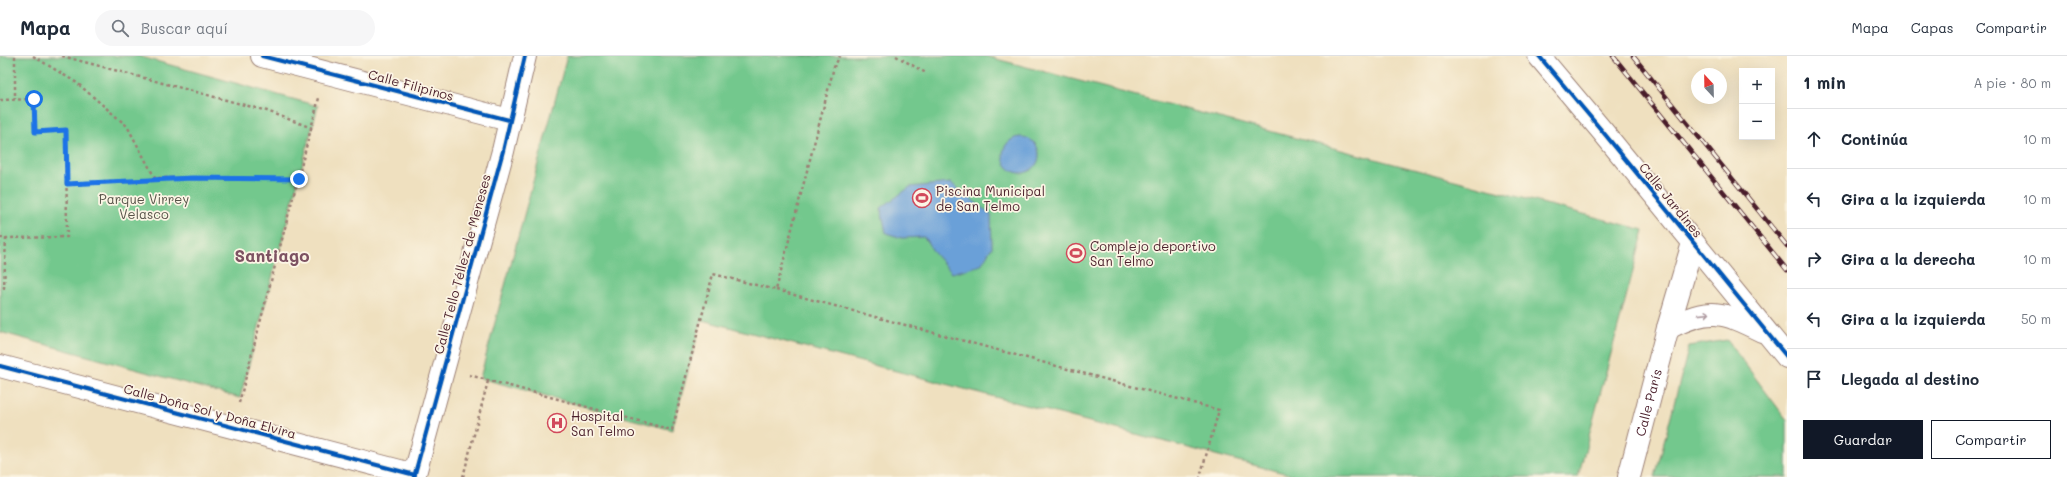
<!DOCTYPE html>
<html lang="es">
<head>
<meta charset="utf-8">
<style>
	body { margin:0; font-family:Mali,sans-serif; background:#f6f6f7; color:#1f2937 }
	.controls { position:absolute; right:12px; top:12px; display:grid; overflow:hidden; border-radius:0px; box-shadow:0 4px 16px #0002 }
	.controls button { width:36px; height:36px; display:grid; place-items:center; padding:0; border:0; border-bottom:1px solid #e0e1e3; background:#fff; color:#1f2937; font:20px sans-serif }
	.compass { position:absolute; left:1691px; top:12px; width:36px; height:36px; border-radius:50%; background:#fff; box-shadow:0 4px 16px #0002; rotate:338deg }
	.stop { position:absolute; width:12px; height:12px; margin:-9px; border:3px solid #1a73e8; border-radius:50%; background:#fff }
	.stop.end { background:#1a73e8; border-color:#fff; box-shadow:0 1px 4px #0008 }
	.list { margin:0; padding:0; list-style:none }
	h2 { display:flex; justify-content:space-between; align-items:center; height:52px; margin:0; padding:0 16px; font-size:17px }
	h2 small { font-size:13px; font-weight:400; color:#747a83 }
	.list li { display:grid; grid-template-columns:26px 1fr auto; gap:12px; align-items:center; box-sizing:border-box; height:60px; padding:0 16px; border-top:1px solid #e0e1e3 }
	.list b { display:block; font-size:15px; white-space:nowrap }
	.list em { font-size:13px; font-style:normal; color:#747a83 }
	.actions { display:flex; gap:8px; padding:12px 16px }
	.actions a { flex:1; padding:9px 0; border:1px solid #111827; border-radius:0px; text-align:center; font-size:14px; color:#111827 }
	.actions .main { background:#111827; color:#fff }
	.icon { flex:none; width:22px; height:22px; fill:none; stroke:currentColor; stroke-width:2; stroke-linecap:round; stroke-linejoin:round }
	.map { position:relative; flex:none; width:1787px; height:421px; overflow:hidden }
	header { display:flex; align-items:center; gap:24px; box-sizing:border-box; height:56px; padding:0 20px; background:#fff; border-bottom:1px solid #e0e1e3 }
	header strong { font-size:19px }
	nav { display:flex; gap:22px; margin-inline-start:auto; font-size:14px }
	.search { width:280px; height:36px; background:#f6f6f7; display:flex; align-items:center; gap:10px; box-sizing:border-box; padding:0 14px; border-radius:22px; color:#747a83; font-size:15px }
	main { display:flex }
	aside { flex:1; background:#fff }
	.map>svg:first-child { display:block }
	.green { fill:#73c88d; stroke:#5e745c }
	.water { fill:#6aa0d8; stroke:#5a6082 }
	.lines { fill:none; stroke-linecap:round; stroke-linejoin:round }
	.street-casing { stroke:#9c8075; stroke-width:24 }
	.path { stroke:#9c8075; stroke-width:2.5; stroke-dasharray:3 3; stroke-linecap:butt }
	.street { stroke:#fff; stroke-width:22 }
	.rail-casing { stroke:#4a1f2b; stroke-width:4.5 }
	.rail { stroke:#fcf5e5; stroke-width:3; stroke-dasharray:9; stroke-linecap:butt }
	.cycleway-casing { stroke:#fcf5e5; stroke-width:6 }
	.cycleway { stroke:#0057b8; stroke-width:4 }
	.oneway { stroke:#ae9aa0 }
	.route { stroke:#1a73e8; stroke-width:5 }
	.labels { text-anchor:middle; stroke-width:3.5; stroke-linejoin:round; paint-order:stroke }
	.street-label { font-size:13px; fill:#4a1f2b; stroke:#fcf5e5 }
	.poi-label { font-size:13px; fill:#4a1f2b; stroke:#fcf5e5; text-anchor:start }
	.park-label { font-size:13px; fill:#565248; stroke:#fcf5e5 }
	.district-label { font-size:17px; font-weight:bold; fill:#7d5262; stroke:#fcf5e5 }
</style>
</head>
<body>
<header>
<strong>Mapa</strong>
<div class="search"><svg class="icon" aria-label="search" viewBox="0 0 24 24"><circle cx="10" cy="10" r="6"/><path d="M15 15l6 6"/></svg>Buscar aquí</div>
<nav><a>Mapa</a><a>Capas</a><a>Compartir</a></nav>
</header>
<main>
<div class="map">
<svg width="1787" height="421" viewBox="0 0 1787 421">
	<rect width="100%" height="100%" fill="#fcf5e5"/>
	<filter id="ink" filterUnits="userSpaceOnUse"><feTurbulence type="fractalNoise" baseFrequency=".025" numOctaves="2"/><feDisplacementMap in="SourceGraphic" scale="8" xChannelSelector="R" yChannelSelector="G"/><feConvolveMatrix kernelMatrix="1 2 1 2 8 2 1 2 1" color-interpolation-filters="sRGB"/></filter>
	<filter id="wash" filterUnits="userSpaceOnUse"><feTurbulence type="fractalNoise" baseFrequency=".012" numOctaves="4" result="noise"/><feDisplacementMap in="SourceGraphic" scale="16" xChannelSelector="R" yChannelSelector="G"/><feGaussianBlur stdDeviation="0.9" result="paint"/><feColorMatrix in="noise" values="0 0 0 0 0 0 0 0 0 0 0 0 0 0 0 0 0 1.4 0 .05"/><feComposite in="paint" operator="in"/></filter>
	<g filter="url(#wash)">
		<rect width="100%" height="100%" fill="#efe0bf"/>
		<path class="green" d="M0,0H138L318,50L240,342L0,276Z
			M567,0H985L1644,174L1578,421H1299L702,264L672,374L480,322Z
			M1727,284L1787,364V421H1655L1689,290Z"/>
		<path class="water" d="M1003 99a18 18 0 1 1 36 0a18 18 0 1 1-36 0Z
			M951,127L991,159L992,191L981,209L952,217L935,198L924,181L902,182L886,177L881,152L910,131Z"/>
	</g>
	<g filter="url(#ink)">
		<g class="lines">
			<g class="street-casing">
				<g id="street">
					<path d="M262,0L509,64"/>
					<path d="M1539,0L1603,76L1787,301"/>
					<path d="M1668,272C1711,251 1721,255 1762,275"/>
					<path d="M0,310L415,419"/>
					<path d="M414,421L503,95L525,0"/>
					<path id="s1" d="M1629,421L1668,272L1693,187"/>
				</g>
			</g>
			<path class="path" d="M15,0V43
				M33,0L77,27L127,70L155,122L299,123
				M62,0L267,55L312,72
				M896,0L926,17
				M0,44L34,43L35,76L66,74L67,181L6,182
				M67,128L156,124
				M0,182H6L4,232L0,233
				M776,234L1219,354L1200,421
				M469,319L672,374L713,218L776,234L834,11L840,0
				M239,347L319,42
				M463,421L488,325"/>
			<use href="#street" class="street"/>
			<g class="rail-casing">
				<path id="rail" d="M1613,0L1787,214
					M1633,0L1787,190"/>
			</g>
			<use href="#rail" class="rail"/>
			<g class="cycleway-casing">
				<path id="cycleway" d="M262,0L509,64
					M1539,0L1603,76L1787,301
					M0,310L415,419
					M414,421L503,95L525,0"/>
			</g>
			<use href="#cycleway" class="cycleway"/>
		</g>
		<defs><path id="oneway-shaft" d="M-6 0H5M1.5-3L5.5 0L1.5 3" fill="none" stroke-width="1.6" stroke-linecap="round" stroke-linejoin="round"/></defs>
		<use class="oneway" href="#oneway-shaft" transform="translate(1704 258) rotate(-6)"/>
	</g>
	<g class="lines" filter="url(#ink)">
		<path class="route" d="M34,43L35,76L66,74L67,128L192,122L299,123"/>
	</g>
	<defs>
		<g id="stadium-ring" transform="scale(1)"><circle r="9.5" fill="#fcf5e5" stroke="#d1495b" stroke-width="1.5"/><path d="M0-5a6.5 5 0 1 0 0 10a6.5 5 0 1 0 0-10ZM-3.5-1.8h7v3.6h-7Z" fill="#d1495b"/></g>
		<g id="hospital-ring" transform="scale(1)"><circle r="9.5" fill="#fcf5e5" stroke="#d1495b" stroke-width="1.5"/><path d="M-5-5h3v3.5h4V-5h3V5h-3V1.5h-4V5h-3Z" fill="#d1495b"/></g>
	</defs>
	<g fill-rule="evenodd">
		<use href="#stadium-ring" x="922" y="142"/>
		<use href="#stadium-ring" x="1076" y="197"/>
		<use href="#hospital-ring" x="557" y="367"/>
	</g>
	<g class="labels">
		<g class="street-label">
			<text transform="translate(411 29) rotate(15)" y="5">Calle Filipinos</text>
			<text transform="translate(1671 144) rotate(51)" y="5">Calle Jardines</text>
			<text transform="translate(462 208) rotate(-75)" y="5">Calle Tello Téllez de Meneses</text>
			<text dy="5" stroke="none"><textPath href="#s1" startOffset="77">Calle París</textPath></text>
			<text transform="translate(210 355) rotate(15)" y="5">Calle Doña Sol y Doña Elvira</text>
		</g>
		<g class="poi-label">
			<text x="936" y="140">Piscina Municipal<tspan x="936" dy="15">de San Telmo</tspan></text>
			<text x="1090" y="195">Complejo deportivo<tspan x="1090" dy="15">San Telmo</tspan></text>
			<text x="571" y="365">Hospital<tspan x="571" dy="15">San Telmo</tspan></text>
		</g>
		<g class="park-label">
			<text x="144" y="148">Parque Virrey<tspan x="144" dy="15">Velasco</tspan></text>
		</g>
		<g class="district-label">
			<text x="272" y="206">Santiago</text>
		</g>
	</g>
</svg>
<div class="controls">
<button>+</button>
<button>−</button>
</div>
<svg class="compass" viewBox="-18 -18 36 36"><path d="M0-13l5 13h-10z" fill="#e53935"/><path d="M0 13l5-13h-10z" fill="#747a83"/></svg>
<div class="stop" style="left:34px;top:43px"></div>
<div class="stop end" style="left:299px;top:123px"></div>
</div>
<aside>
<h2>1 min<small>A pie · 80 m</small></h2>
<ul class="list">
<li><svg class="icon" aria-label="ahead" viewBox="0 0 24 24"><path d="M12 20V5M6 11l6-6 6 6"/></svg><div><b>Continúa</b></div><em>10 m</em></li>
<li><svg class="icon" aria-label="left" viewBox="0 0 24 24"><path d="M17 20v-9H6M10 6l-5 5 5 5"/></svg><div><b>Gira a la izquierda</b></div><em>10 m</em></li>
<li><svg class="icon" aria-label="right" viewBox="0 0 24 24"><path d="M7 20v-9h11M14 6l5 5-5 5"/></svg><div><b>Gira a la derecha</b></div><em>10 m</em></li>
<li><svg class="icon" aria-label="left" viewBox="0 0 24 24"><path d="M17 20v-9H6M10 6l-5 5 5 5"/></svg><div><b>Gira a la izquierda</b></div><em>50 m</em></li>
<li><svg class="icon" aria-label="arrive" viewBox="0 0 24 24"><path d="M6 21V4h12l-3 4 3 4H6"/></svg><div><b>Llegada al destino</b></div></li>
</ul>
<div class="actions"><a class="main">Guardar</a><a>Compartir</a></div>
</aside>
</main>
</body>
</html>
